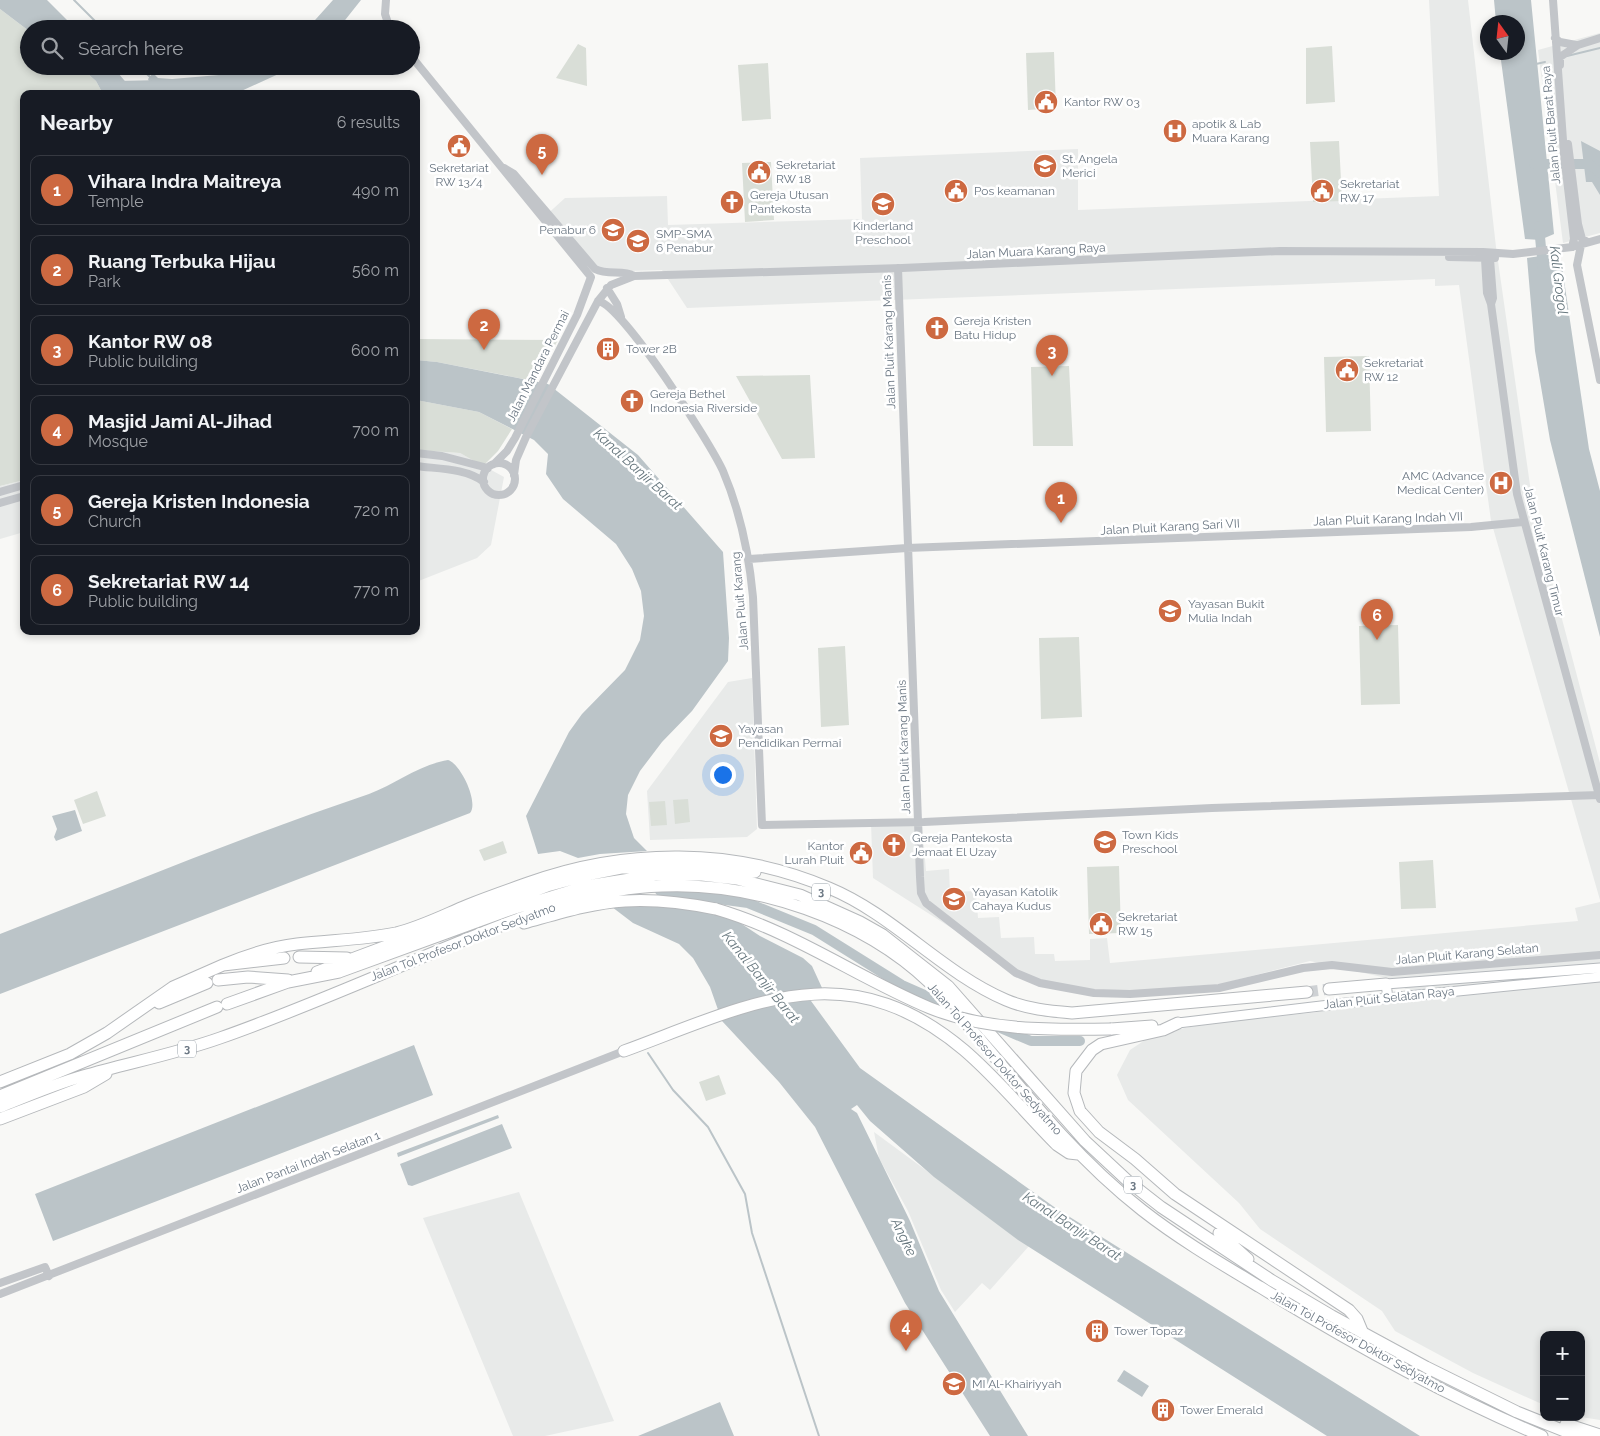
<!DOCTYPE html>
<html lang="en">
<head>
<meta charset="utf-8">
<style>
	body { margin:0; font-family:Raleway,sans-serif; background:#242831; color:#f1f3f6 }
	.controls { position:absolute; right:15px; bottom:15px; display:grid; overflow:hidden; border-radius:10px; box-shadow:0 2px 8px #0003 }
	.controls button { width:45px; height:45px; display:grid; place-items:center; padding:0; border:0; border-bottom:1px solid #363941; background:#171b24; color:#f1f3f6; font:25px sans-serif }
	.compass { position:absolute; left:1480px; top:15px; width:45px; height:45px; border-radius:50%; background:#171b24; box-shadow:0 2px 8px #0003; rotate:345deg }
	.you { position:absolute; left:722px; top:774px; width:18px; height:18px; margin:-12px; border:4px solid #fff; border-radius:50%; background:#1a73e8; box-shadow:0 0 0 8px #1a73e833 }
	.badge { display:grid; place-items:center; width:32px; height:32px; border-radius:50%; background:#cd6941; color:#fff; font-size:16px; font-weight:700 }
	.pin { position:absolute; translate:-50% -41px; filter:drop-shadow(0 1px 2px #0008) }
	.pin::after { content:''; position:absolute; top:26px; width:18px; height:15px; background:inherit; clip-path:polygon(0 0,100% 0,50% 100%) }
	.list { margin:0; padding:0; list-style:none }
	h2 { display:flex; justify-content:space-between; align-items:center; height:65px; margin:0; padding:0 20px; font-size:21px }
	h2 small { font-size:16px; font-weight:400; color:#9ea1a6 }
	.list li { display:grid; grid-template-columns:32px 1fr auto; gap:15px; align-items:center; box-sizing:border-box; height:70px; margin:0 10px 10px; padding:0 10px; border:1px solid #363941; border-radius:10px }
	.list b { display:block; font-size:19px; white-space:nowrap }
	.list p { margin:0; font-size:16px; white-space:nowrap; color:#9ea1a6 }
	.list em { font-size:16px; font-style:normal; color:#9ea1a6 }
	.icon { flex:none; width:28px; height:28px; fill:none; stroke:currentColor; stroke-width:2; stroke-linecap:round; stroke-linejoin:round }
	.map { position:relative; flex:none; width:1600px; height:1436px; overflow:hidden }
	.search { position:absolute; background:#171b24; box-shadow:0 2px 8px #0003; left:20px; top:20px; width:400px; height:55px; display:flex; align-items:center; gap:12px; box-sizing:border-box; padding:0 18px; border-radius:28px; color:#9ea1a6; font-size:19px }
	.panel { position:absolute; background:#171b24; box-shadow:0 2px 8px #0003; left:20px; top:90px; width:400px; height:545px; border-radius:10px }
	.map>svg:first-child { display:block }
	.built { fill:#e8eae9 }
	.green { fill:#d9ded7 }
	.water { fill:#bbc4c8 }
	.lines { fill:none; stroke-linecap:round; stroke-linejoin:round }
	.stream { stroke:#bbc4c8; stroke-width:2 }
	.river { stroke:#bbc4c8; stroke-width:10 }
	.motorway-tunnel { stroke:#ced1d4; stroke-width:11; stroke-dasharray:11 5.5; stroke-linecap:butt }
	.secondary-casing { stroke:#b5b9bd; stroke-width:11 }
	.motorway-casing { stroke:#b5b8bb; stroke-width:13 }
	.tertiary { stroke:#c2c5c9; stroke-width:8 }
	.secondary { stroke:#fff; stroke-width:9 }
	.motorway { stroke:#fff; stroke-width:11 }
	.motorway-bridge-casing { stroke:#b5b8bb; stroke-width:13; stroke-linecap:butt }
	.motorway-bridge { stroke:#fff; stroke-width:11 }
	.labels { text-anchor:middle; stroke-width:5; stroke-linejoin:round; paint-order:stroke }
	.shield { fill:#fff; stroke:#97a0a8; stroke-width:1 }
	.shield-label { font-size:11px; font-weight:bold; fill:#6b7783 }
	.poi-label { font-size:12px; fill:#6b7783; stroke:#fff; text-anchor:start }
	.street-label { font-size:12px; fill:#6b7783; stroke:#fff }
	.water-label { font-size:14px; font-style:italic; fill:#67777e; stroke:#fff }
</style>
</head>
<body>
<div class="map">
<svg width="1600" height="1436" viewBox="0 0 1600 1436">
	<rect width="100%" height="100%" fill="#f8f8f6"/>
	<path class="built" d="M1429,0H1468L1496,247L1534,513L1600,763V900L1491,521L1459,285L1435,286V279L687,308L662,270L593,272L543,218L565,198L667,196L668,225L862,219L860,158L1078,149V210L1439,196Z
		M1600,33V233L1563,243L1538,50Z
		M416,450L460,453L504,477L491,545L477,558L416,582Z
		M24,480V532L0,539V486Z
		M752,678L757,829L747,837L650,840L647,791L728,682Z
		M871,823H922L926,871L949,869L950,892L976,891L978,918L999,917L1001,938L1034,937L1035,954H1054L1055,961L1090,960V939L1107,938L1110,963L1578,921L1575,908L1600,902V1420L1581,1417V1335H1544V1405L1473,1373L1395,1331L1382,1311L1260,1229L1239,1203L1128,1100L1117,1075L1130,1050L1154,1034L1221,1021L1311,1013L1416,996L1391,979L1310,961L1221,984L1105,993L1028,977L873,878Z
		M874,1132L1029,1246L990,1290L982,1283L955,1312L941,1290L908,1211L879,1158Z
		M519,1192L614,1421L545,1436H513L423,1218Z"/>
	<path class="green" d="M0,9L29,31V66H79L96,81L103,94H24V480L0,486Z
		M578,44L586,48L587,86L556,78Z
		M1332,46L1335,102L1306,104V48Z
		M1054,52L1056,108L1028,110L1026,53Z
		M768,63L771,119L742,121L738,65Z
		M1339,141L1342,201L1313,202L1310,142Z
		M771,162L774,220L745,222L742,163Z
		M416,339L558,340L534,381L437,362L416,360Z
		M1369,356L1371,431L1326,432L1324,357Z
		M1069,366L1073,446H1033L1031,367Z
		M810,375L815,458L782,459L736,376Z
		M416,400L479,412L512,429L498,451L483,466L460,453L416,450Z
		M1398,625L1400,704L1361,705L1359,626Z
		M1079,637L1082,717L1041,719L1039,638Z
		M845,646L849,725L821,727L818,648Z
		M97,791L106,816L83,824L74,800Z
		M688,799L690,822L675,824L673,800Z
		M665,801L667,825L651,826L649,802Z
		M503,841L507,853L484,861L479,850Z
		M1433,860L1436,908L1401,909L1399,862Z
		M1119,866L1121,933L1089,934L1087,867Z
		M719,1075L726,1094L706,1101L699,1082Z"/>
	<path class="water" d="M0,0H47L76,29H29V31L0,9Z
		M333,0H361L338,29H307Z
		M1494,0H1531L1554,234L1540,240L1525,239L1500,53L1518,52V22H1496Z
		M79,66H112L136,94H103L96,81Z
		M268,66H296L239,92L183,93L152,89L148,79L153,73L158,78L172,79L254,72Z
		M1581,141L1600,151V195L1592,182H1586Z
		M1560,253L1589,449L1600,491V637L1550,440L1535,351L1527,258Z
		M416,360L437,362L548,384L638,455L723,552L729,638L728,661L692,711L662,742L640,771L628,795L626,814L634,838L647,851L600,854L578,858L560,851L538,854L526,816L569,732L582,714L625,670L640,640L644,616L641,591L632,569L616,544L563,499L546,474L548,454L534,440L479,412L416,400Z
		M448,760C461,764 479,803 470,813L0,994V934C122,887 244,836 369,794C396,784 418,765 448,760Z
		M75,810L82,831L56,841L54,837L57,829L52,816Z
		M678,904L728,915L760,936L803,958L812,966L823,990H803L860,1068L1057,1209L1420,1436H1327L1018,1240L934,1177L870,1121L857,1105L851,1109L857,1113L910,1221L939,1291L1028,1436H990L905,1303L815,1127L779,1082L722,1021L710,987L693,958L679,944L633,923L612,907Z
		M414,1045L433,1095L53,1241L35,1194Z
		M498,1115L499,1118L398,1157L397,1153Z
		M502,1124L512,1148L412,1186L408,1185L400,1164Z
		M1124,1370L1149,1386L1142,1397L1117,1381Z
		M720,1402L734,1436H638Z"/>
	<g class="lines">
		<path class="stream" d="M74,0L103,29
			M1567,56L1600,48
			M1536,64L1545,62
			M139,66L151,78
			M648,1053L673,1090L708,1127L745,1194L752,1233L819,1436"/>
		<path class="river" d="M115,86L163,85
			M1534,164H1564
			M1572,164H1589L1600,173
			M1539,226L1543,269
			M660,891L748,903L814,930L902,985L952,1007
			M998,1027L1031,1041H1080"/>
		<path class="motorway-tunnel" d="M1307,992L1329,989"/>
		<g class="secondary-casing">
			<path id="secondary" d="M1388,998L1386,984L1600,968
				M1178,1023L1388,998L1600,977"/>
		</g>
		<g class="motorway-casing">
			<path id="motorway" d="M524,923C557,914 591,903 625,901C656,899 686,903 716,909
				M299,957L347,958
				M223,965C247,955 271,947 297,944C330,940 363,940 396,933C421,927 444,915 468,905C488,897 508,890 528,883C625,848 734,847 829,888C894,915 941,972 1006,1000C1027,1009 1049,1011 1072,1013L1307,992
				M317,972L547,886L591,874L621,868L696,865L755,872
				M218,980L248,977L288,980
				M1329,989L1386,984
				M159,1003L207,983
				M227,1004L288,982L339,972L512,909L587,886L655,875H702L737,879L800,895L860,922L883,935L948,986L1085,1141L1129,1182L1161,1207L1271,1280L1332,1316L1426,1367L1517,1412L1577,1436
				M1178,1023L1163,1030L1101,1044L1092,1050L1076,1071L1074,1093L1080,1111L1099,1132L1135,1159L1175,1194L1349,1310L1357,1319L1362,1331
				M1111,1029L1152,1026
				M624,1051C749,1005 845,950 964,1050C998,1079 1026,1114 1057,1145L1069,1153L1078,1154
				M0,1082L70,1054L107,1033L173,987L223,965L284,958
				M0,1096L217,1007
				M0,1107C27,1096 55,1084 83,1076C128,1063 175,1054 220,1038C303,1009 384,972 467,939C530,914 592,888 662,886C755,882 862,918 930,983C951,1004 970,1028 989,1050C1036,1107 1083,1164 1142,1210C1179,1239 1220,1263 1260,1287C1351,1343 1444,1395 1542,1436
				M0,1119L84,1087L106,1074
				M1219,1233L1248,1259
				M1566,1424L1600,1435"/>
		</g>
		<path class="tertiary" d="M386,0L385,14L390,29
			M1553,0L1564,154L1574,239L1572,247
			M1555,38L1560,42L1576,45
			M411,56L591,277L577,315L515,438L507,451L494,464
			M1560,65V57L1578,45L1600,38
			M1568,144L1578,224L1582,239L1588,242
			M504,168L514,174L595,269C608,276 623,269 634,276L902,268L1280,251L1483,252L1513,254L1572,247L1600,239
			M1581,245L1577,265L1600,380
			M1449,257L1495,258
			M1485,259L1487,293L1491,304
			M1490,259L1493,298L1491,304L1517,494L1600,799
			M898,268L920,877L921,893L926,903L1016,973L1040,983L1094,993L1130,994L1219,988L1303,968L1332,965L1392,972L1600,955
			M607,288L617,304L621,317
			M598,301C622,304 711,444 723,471C740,511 749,554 753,597L762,825L924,822L1212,808L1599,795
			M416,453L442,456L488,468
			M483 479a16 16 0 1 1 32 0a16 16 0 1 1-32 0Z
			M416,466C438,469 466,468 484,482
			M514,475L516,460L526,437L598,301L611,285L634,276
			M0,492L24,485
			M0,503L24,496
			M749,559L907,548L1471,527L1523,522
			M0,1283L45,1267L49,1276
			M0,1294L624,1051"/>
		<use href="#secondary" class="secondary"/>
		<use href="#motorway" class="motorway"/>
		<g class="motorway-bridge-casing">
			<path id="motorway-bridge" d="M716,909C795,932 856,977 930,1008C987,1031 1051,1030 1111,1029"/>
		</g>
		<use href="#motorway-bridge" class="motorway-bridge"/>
	</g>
	<defs>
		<g id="civic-disc" transform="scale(1.25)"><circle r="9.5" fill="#cd6941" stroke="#fff"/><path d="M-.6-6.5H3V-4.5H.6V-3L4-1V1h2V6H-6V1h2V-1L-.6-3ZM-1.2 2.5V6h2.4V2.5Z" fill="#fff"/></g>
		<g id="hospital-disc" transform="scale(1.25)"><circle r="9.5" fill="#cd6941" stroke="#fff"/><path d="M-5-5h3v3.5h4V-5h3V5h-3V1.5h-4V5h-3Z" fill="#fff"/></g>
		<g id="school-disc" transform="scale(1.25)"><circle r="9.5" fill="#cd6941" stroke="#fff"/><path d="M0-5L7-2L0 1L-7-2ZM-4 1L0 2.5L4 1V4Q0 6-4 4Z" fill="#fff"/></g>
		<g id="church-disc" transform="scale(1.25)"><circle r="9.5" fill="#cd6941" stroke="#fff"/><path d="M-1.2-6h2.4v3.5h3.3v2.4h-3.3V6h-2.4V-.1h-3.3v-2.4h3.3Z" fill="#fff"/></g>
		<g id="building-disc" transform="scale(1.25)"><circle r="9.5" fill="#cd6941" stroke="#fff"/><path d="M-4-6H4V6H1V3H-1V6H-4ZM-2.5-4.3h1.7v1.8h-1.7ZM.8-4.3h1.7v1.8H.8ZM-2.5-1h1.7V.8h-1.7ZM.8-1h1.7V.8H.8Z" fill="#fff"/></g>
	</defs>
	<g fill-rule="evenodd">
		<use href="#civic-disc" x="1046" y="102"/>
		<use href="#hospital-disc" x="1175" y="131"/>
		<use href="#civic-disc" x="459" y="146"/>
		<use href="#school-disc" x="1045" y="166"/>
		<use href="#civic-disc" x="759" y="172"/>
		<use href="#civic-disc" x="956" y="191"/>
		<use href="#civic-disc" x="1322" y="191"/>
		<use href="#church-disc" x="732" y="202"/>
		<use href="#school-disc" x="883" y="204"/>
		<use href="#school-disc" x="613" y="230"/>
		<use href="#school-disc" x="638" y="241"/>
		<use href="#church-disc" x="937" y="328"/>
		<use href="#building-disc" x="608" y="349"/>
		<use href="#civic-disc" x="1347" y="370"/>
		<use href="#church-disc" x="632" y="401"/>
		<use href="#hospital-disc" x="1501" y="483"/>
		<use href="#school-disc" x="1170" y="611"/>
		<use href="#school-disc" x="721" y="736"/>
		<use href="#school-disc" x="1105" y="842"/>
		<use href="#church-disc" x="894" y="845"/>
		<use href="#civic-disc" x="861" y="853"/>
		<use href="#school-disc" x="954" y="899"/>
		<use href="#civic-disc" x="1101" y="924"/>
		<use href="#building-disc" x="1097" y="1331"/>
		<use href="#school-disc" x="954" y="1384"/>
		<use href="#building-disc" x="1163" y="1410"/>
	</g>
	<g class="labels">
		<g class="shield">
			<rect x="812" y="883.5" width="18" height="17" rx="4"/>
			<rect x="178" y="1040.5" width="18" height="17" rx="4"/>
			<rect x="1124" y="1176.5" width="18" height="17" rx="4"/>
		</g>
		<g class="shield-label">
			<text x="821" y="896">3</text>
			<text x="187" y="1053">3</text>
			<text x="1133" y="1189">3</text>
		</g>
		<g class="poi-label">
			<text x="1064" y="106">Kantor RW 03</text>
			<text x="1192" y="128">apotik &amp; Lab<tspan x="1192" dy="14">Muara Karang</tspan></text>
			<text x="1062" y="163">St. Angela<tspan x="1062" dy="14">Merici</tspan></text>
			<text x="776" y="169">Sekretariat<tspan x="776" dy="14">RW 18</tspan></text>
			<text x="459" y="172" text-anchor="middle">Sekretariat<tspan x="459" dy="14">RW 13/4</tspan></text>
			<text x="1340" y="188">Sekretariat<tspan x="1340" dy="14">RW 17</tspan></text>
			<text x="974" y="195">Pos keamanan</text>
			<text x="750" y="199">Gereja Utusan<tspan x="750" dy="14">Pantekosta</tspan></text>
			<text x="883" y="230" text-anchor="middle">Kinderland<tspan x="883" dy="14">Preschool</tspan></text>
			<text x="596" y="234" text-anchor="end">Penabur 6</text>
			<text x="656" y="238">SMP-SMA<tspan x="656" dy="14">6 Penabur</tspan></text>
			<text x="954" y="325">Gereja Kristen<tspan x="954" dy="14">Batu Hidup</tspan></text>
			<text x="626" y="353">Tower 2B</text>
			<text x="1364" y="367">Sekretariat<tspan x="1364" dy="14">RW 12</tspan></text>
			<text x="650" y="398">Gereja Bethel<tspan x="650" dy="14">Indonesia Riverside</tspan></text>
			<text x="1484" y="480" text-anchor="end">AMC (Advance<tspan x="1484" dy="14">Medical Center)</tspan></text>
			<text x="1188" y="608">Yayasan Bukit<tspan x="1188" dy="14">Mulia Indah</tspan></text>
			<text x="738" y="733">Yayasan<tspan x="738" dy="14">Pendidikan Permai</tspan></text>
			<text x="1122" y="839">Town Kids<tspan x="1122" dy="14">Preschool</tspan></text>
			<text x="912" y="842">Gereja Pantekosta<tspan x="912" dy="14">Jemaat El Uzay</tspan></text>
			<text x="844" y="850" text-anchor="end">Kantor<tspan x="844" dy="14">Lurah Pluit</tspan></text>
			<text x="972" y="896">Yayasan Katolik<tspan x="972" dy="14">Cahaya Kudus</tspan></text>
			<text x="1118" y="921">Sekretariat<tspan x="1118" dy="14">RW 15</tspan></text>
			<text x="1114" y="1335">Tower Topaz</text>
			<text x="972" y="1388">MI Al-Khairiyyah</text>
			<text x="1180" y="1414">Tower Emerald</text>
		</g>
		<g class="street-label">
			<text transform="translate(1551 125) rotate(-95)" y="4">Jalan Pluit Barat Raya</text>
			<text transform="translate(1036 251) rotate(-3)" y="4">Jalan Muara Karang Raya</text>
			<text transform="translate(889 342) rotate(-92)" y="4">Jalan Pluit Karang Manis</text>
			<text transform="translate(538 366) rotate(-63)" y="4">Jalan Mandara Permai</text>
			<text transform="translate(1388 519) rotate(-2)" y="4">Jalan Pluit Karang Indah VII</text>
			<text transform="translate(1170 527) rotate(-3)" y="4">Jalan Pluit Karang Sari VII</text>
			<text transform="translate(1544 551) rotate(76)" y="4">Jalan Pluit Karang Timur</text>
			<text transform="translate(740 601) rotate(-95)" y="4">Jalan Pluit Karang</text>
			<text transform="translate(904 747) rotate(-92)" y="4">Jalan Pluit Karang Manis</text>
			<text transform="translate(463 942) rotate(-21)" y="4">Jalan Tol Profesor Doktor Sedyatmo</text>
			<text transform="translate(1467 954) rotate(-5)" y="4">Jalan Pluit Karang Selatan</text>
			<text transform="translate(1389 998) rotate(-6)" y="4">Jalan Pluit Selatan Raya</text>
			<text transform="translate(995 1059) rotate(49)" y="4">Jalan Tol Profesor Doktor Sedyatmo</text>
			<text transform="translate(308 1162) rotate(-21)" y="4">Jalan Pantai Indah Selatan 1</text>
			<text transform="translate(1358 1342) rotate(29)" y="4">Jalan Tol Profesor Doktor Sedyatmo</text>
		</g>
		<g class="water-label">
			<text transform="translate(1559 280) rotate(83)" y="5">Kali Grogol</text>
			<text transform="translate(638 469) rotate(42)" y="5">Kanal Banjir Barat</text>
			<text transform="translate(761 977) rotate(51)" y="5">Kanal Banjir Barat</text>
			<text transform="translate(1072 1226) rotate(33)" y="5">Kanal Banjir Barat</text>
			<text transform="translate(904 1237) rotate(64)" y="5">Angke</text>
		</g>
	</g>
</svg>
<div class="controls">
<button>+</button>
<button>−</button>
</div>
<svg class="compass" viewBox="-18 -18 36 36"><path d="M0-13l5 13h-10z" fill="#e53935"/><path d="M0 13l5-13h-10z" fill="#9ea1a6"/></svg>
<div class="you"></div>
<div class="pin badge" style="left:1061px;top:523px">1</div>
<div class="pin badge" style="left:484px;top:350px">2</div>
<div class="pin badge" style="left:1052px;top:376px">3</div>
<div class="pin badge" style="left:906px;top:1351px">4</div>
<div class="pin badge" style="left:542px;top:175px">5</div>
<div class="pin badge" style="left:1377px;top:640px">6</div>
<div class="search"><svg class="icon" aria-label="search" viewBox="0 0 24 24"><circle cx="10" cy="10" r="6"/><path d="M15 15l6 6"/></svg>Search here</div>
<section class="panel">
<h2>Nearby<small>6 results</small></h2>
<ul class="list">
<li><span class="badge">1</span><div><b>Vihara Indra Maitreya</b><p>Temple</p></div><em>490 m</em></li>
<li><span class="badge">2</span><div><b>Ruang Terbuka Hijau</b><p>Park</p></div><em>560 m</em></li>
<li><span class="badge">3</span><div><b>Kantor RW 08</b><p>Public building</p></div><em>600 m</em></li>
<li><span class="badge">4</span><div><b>Masjid Jami Al-Jihad</b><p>Mosque</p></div><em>700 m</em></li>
<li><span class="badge">5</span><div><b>Gereja Kristen Indonesia</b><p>Church</p></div><em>720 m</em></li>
<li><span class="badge">6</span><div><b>Sekretariat RW 14</b><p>Public building</p></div><em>770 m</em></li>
</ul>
</section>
</div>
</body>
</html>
